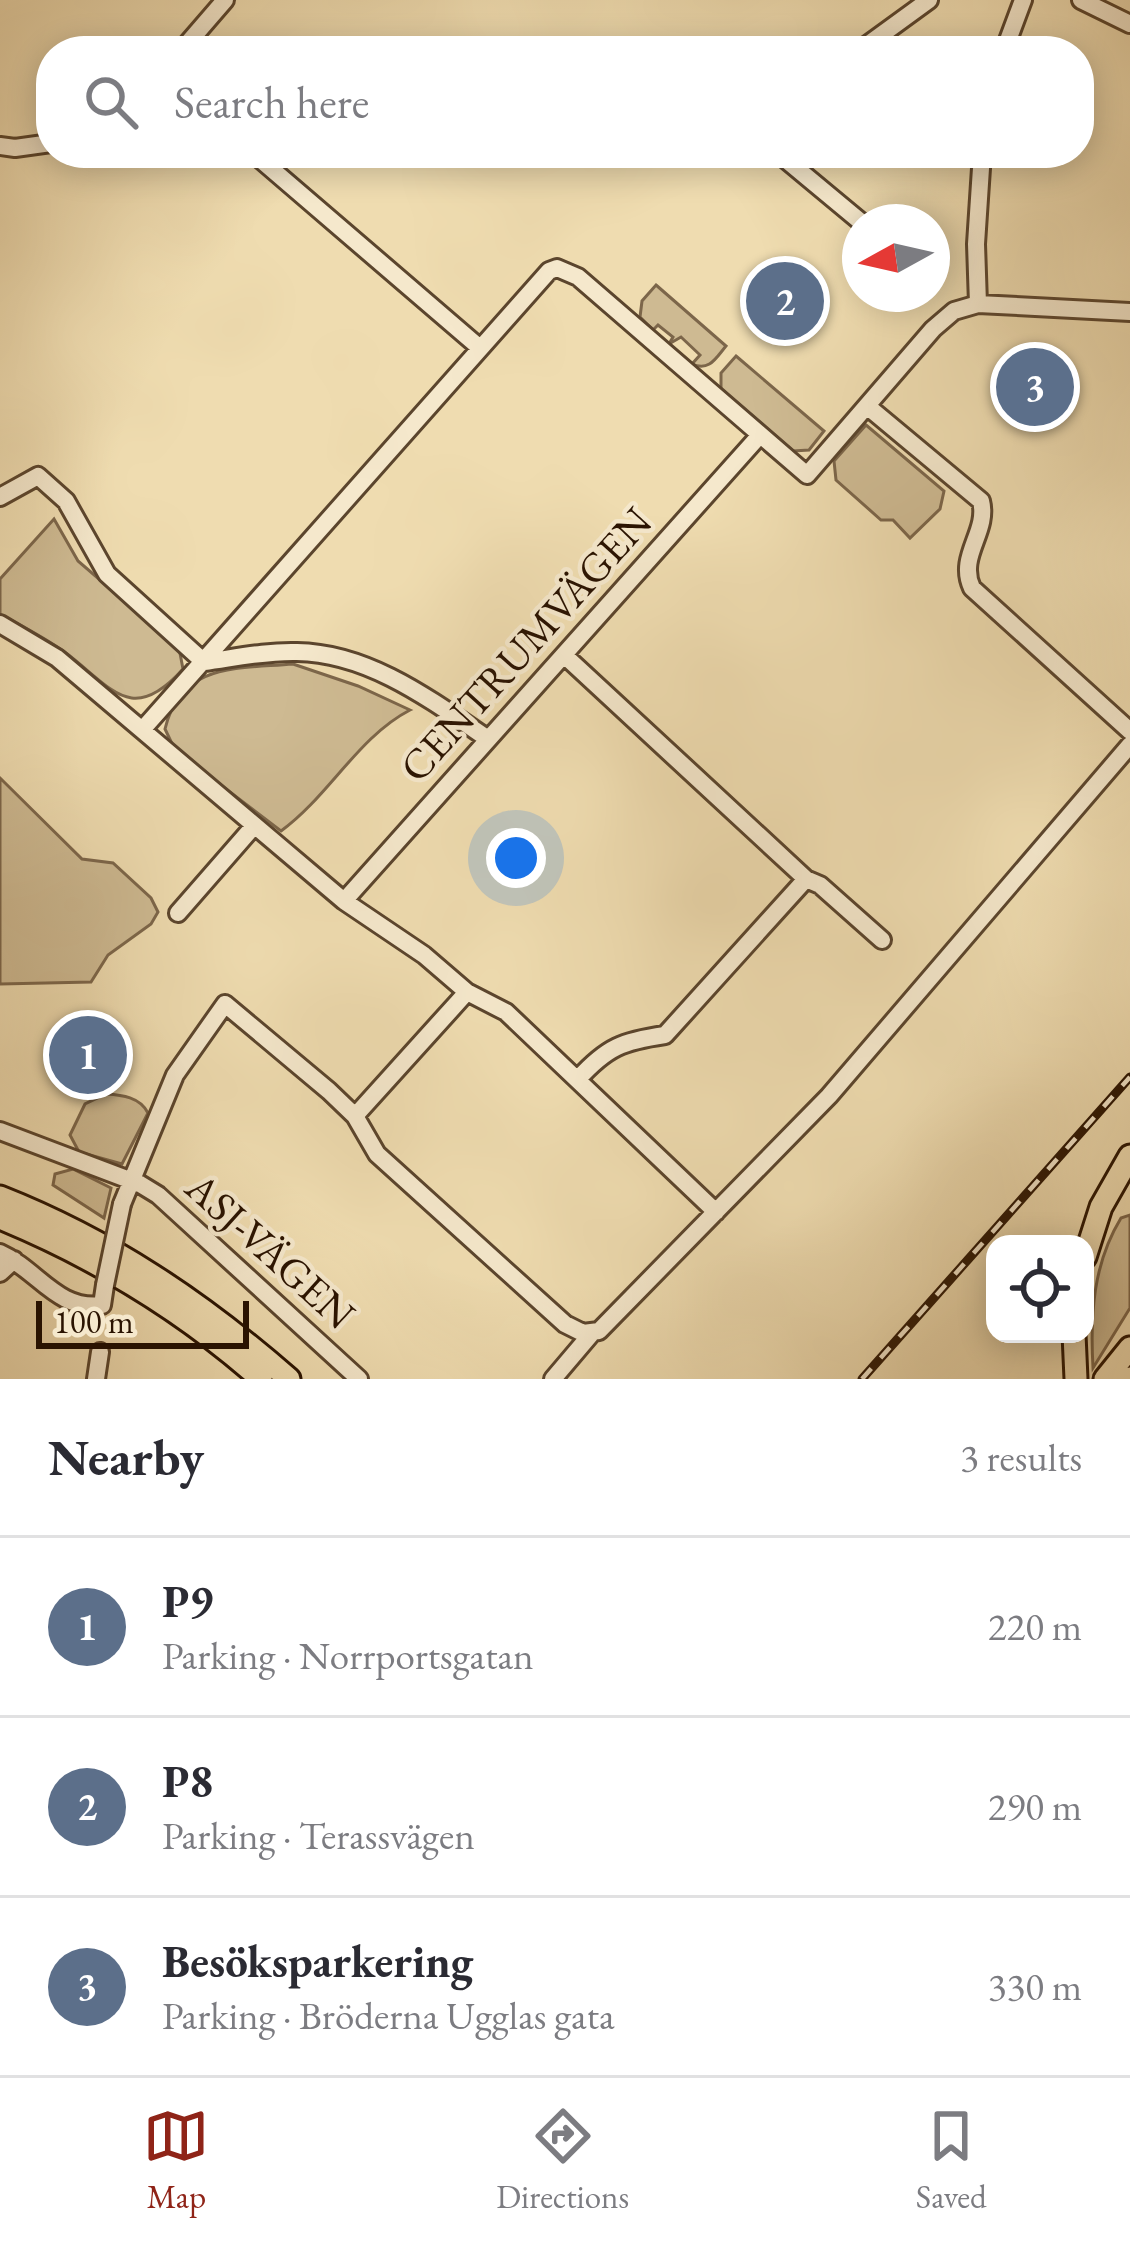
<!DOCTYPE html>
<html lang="en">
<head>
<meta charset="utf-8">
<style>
	body { margin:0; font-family:"EB Garamond",serif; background:#f7f7f7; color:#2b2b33 }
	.controls { position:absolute; right:36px; bottom:36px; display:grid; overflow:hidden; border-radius:24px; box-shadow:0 6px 30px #0003 }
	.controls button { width:108px; height:108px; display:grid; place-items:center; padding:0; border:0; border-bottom:3px solid #e1e1e2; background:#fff; color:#2b2b33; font:60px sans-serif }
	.compass { position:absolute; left:842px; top:204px; width:108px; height:108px; border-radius:50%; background:#fff; box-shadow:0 6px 30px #0003; rotate:262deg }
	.scale { position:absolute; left:36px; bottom:30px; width:213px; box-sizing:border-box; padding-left:12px; border:6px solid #2a1301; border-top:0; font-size:33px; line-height:42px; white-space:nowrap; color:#2a1301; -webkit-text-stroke:9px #f5e8cc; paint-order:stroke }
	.you { position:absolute; left:516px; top:858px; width:42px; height:42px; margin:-30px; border:9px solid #fff; border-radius:50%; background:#1a73e8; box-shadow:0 0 0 18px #1a73e833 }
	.badge { display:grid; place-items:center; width:78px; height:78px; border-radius:50%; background:#8f2418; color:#fff; font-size:39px; font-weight:700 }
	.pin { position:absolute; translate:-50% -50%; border:6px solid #fff; box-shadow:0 3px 12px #0006 }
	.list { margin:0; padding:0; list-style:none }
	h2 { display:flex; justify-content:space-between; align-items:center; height:156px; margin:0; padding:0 48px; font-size:51px }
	h2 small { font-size:39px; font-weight:400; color:#7c7c81 }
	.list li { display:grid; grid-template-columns:78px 1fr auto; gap:36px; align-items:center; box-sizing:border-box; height:180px; padding:0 48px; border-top:3px solid #e1e1e2 }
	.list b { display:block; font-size:45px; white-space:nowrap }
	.list p { margin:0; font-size:39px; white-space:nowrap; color:#7c7c81 }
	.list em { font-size:39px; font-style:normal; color:#7c7c81 }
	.icon { flex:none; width:66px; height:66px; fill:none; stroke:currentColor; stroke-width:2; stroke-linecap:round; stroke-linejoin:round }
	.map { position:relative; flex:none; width:1130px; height:1379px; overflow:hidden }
	.search { position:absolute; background:#fff; box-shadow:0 6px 30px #0003; left:36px; right:36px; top:36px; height:132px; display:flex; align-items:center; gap:30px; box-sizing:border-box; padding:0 42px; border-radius:48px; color:#7c7c81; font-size:45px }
	.sheet { height:696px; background:#fff }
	nav { display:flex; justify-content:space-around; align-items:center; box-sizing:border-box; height:168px; border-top:3px solid #e1e1e2; background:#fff; font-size:33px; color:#7c7c81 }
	nav a { display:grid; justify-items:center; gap:6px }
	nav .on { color:#8f2418 }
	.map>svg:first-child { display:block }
	.green { fill:#ceba92; stroke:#7c664a; stroke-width:3 }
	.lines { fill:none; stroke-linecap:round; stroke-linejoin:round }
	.minor-casing { stroke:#5b452d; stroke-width:22 }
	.major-casing { stroke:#2a1301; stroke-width:27 }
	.minor { stroke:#f5e8cc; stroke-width:16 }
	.major { stroke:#efdcb0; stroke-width:21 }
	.rail-casing { stroke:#2a1301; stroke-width:9 }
	.rail { stroke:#f5e8cc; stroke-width:4.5; stroke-dasharray:14; stroke-linecap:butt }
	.minor-bridge-casing { stroke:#5b452d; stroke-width:22; stroke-linecap:butt }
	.minor-bridge { stroke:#f5e8cc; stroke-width:16 }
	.labels { text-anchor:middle; stroke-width:9; stroke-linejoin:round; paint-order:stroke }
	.street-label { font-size:42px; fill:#2a1301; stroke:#f5e8cc }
</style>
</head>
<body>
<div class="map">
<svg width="1130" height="1379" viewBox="0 0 1130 1379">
	<rect width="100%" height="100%" fill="#efdcb0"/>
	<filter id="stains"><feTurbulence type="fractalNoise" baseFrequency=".00167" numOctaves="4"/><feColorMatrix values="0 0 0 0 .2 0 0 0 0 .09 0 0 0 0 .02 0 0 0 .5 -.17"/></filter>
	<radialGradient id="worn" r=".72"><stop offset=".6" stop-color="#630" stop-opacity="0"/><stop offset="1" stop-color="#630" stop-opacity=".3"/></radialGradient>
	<path class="green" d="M656,285L726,346C716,358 709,372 692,364L700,355L681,337L669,344L673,337L658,325L653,330L640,317L642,301Z
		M736,356L824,431L809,450L793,451L721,389V373Z
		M866,425L944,491L940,509L910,538L893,520H881L836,480L834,461Z
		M54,519L78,561L179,648L183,669C132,726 112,688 66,653C46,638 22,626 0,614V579Z
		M293,664L358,686L410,710C358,737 329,796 281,831L175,750L165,729C181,662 238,669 293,664Z
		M0,778L82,859L113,863L151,898L158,912L151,924L108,955L91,982L0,984Z
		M106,1094C122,1095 140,1097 148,1113L122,1164L79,1152L70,1135L85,1104Z
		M73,1169L111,1188L104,1218L53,1185L55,1174Z
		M1130,1215V1308L1093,1368C1090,1315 1093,1264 1121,1218Z"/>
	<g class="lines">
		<g class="minor-casing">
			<path id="minor" d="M1081,0L1130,24
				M181,51L225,0
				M859,51L929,0
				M1004,51L1023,0
				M0,146L15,148L51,143
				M253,153L480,348
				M778,153L861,222
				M978,304L976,244L982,153
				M867,406L981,501C989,532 957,556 972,588L1130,731
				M0,497L38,476L66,501L107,574L204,662C234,658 266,651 297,652C369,653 431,700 488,739
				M0,624L57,658L344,901L424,955L467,992L506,1012L716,1212
				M564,655L806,879L665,1035C623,1041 607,1047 578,1079
				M142,730L549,271L557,268L578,277L807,475L933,329L954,311L978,304L1130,312
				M806,879L820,885L882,940
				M344,901L760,435
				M178,913L253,827
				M355,1116L467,992
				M0,1131L140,1184L158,1195L359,1379
				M122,1204L175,1075L225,1004L329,1091L355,1116L377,1154L565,1324L583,1333L599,1331L829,1096L1130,745
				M0,1253C38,1270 57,1311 102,1305L105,1285
				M0,1273L14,1260
				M96,1379L100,1352
				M553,1379L592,1333"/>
		</g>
		<g class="major-casing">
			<path id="major" d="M0,1197C109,1240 201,1302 289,1379
				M0,1218C97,1258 183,1310 261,1379
				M1085,1257L1101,1207L1130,1156
				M1074,1334L1076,1379
				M1105,1379L1130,1348
				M1129,1379L1130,1378"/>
		</g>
		<use href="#minor" class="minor"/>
		<use href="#major" class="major"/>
		<g class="rail-casing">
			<path id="rail" d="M862,1379L1130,1077"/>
		</g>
		<use href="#rail" class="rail"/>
		<g class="minor-bridge-casing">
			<path id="minor-bridge" d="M105,1285L122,1204"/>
		</g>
		<use href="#minor-bridge" class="minor-bridge"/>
	</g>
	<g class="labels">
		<g class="street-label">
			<text transform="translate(525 644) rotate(-48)" y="15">CENTRUMVÄGEN</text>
			<text transform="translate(271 1250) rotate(42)" y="15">ASJ-VÄGEN</text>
		</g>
	</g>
	<rect width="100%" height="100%" filter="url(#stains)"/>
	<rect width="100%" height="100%" fill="url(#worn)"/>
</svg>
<div class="controls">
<button><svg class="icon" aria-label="locate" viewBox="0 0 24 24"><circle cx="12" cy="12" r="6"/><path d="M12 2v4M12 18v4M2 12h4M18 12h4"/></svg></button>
</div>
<svg class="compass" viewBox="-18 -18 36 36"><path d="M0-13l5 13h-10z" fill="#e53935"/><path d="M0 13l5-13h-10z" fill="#7c7c81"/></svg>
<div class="scale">100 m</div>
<div class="you"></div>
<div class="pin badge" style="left:88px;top:1055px;background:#5c6f8a">1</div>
<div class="pin badge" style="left:785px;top:301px;background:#5c6f8a">2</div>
<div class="pin badge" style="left:1035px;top:387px;background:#5c6f8a">3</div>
<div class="search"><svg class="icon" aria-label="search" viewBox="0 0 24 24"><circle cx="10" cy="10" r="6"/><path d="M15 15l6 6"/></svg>Search here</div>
</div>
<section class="sheet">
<h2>Nearby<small>3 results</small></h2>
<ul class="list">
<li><span class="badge" style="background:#5c6f8a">1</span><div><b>P9</b><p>Parking · Norrportsgatan</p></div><em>220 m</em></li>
<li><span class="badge" style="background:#5c6f8a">2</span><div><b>P8</b><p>Parking · Terassvägen</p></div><em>290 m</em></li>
<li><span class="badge" style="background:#5c6f8a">3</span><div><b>Besöksparkering</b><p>Parking · Bröderna Ugglas gata</p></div><em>330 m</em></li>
</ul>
</section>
<nav>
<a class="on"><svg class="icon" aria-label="map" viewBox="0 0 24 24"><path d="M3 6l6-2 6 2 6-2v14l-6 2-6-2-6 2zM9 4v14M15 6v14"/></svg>Map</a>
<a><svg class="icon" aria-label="directions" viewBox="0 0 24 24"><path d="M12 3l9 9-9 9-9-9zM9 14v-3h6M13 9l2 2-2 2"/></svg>Directions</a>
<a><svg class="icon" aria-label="saved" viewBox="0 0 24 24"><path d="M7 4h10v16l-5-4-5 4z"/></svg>Saved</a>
</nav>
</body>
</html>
